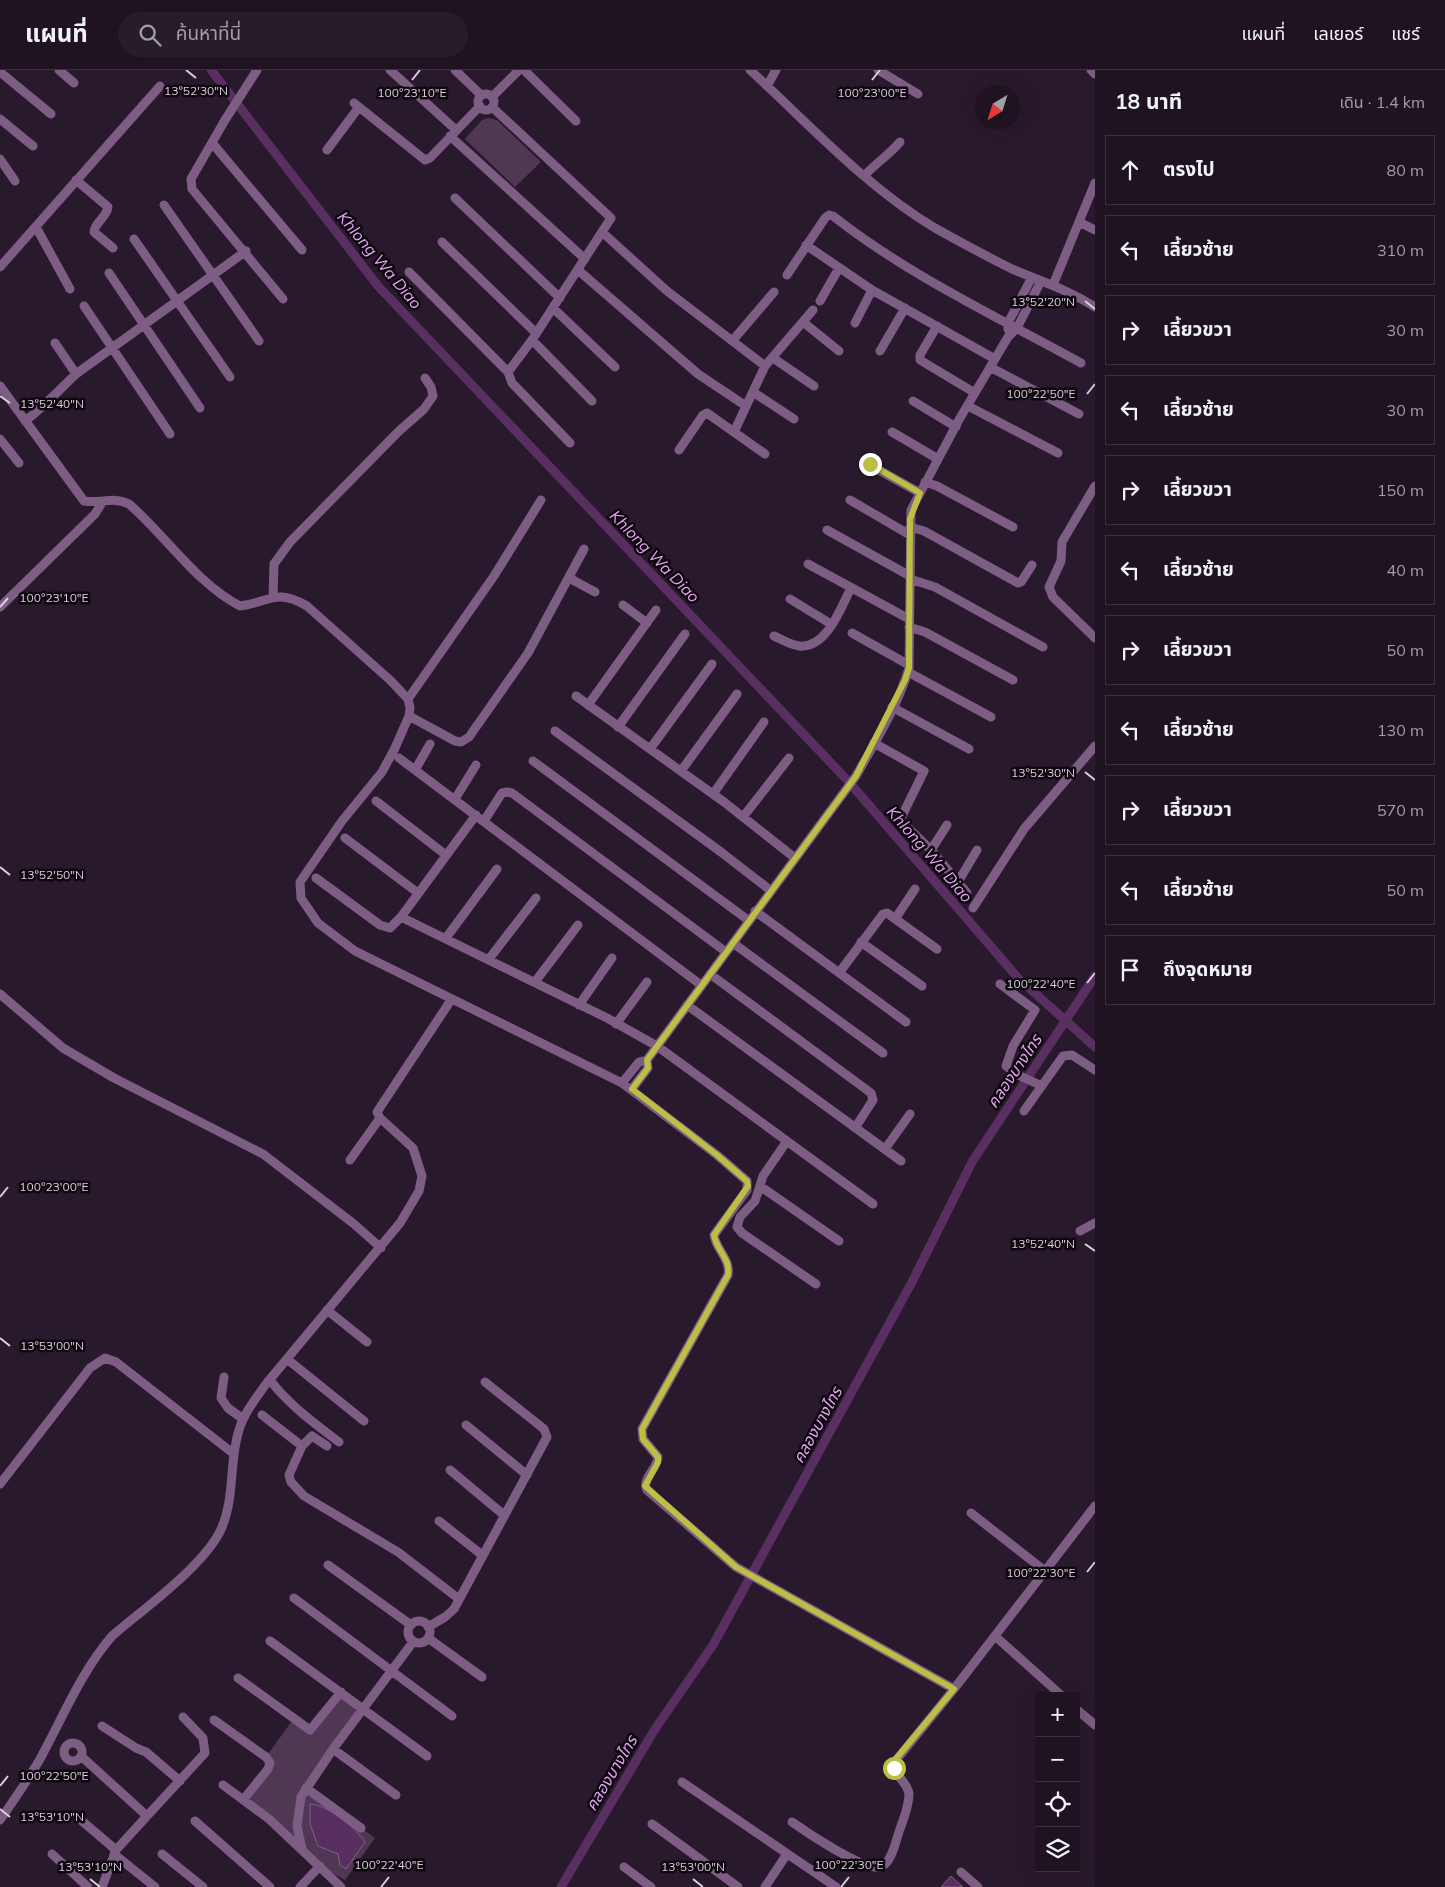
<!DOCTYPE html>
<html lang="th">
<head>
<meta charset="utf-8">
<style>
	body { margin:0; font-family:Mulish,"Noto Sans Thai",sans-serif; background:#271c2a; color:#f1f3f6 }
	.controls { position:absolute; right:15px; bottom:15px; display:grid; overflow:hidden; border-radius:0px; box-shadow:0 5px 20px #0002 }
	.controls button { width:45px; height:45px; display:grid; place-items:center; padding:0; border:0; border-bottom:1px solid #3c323f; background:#1f1321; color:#f1f3f6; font:25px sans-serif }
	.compass { position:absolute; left:975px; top:15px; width:45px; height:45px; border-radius:50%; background:#1f1321; box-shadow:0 5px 20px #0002; rotate:218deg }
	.stop { position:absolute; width:15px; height:15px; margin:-11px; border:4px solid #bcbf44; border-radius:50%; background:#fff }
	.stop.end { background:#bcbf44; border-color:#fff; box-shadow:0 1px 5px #0008 }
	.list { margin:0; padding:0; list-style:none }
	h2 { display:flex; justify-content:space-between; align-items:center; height:65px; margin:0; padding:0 20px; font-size:21px }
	h2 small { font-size:16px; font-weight:400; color:#a19ea5 }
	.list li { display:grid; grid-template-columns:32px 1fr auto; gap:15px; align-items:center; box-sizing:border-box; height:70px; margin:0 10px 10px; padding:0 10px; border:1px solid #3c323f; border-radius:0px }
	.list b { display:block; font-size:19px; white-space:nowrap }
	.list em { font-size:16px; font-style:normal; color:#a19ea5 }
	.icon { flex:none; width:28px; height:28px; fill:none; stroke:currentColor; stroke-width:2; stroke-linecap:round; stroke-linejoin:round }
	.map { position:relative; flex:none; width:1095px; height:1817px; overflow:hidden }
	header { display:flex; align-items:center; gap:30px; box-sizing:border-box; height:70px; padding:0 25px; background:#1f1321; border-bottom:1px solid #3c323f }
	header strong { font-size:24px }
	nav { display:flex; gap:28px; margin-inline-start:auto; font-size:18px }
	.search { width:350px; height:45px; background:#271c2a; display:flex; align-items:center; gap:12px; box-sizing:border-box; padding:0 18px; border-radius:28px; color:#a19ea5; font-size:19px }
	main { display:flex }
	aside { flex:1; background:#1f1321 }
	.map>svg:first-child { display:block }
	.green { fill:#503855 }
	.water { fill:#592f61; stroke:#805f86 }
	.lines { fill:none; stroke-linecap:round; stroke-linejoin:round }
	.canal { stroke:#592f61; stroke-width:9 }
	.minor { stroke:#7d5d83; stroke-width:9 }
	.route { stroke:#bcbf44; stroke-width:6 }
	.ticks { fill:none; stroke:#dacfdc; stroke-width:2 }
	.labels { text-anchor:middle; stroke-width:5; stroke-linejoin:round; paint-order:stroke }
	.water-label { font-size:16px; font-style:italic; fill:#e4a4f1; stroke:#0e070f }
	.ticks-label { font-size:12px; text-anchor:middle; fill:#dacfdc; stroke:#0e070f; stroke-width:5; stroke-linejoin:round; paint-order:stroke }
</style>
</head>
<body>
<header>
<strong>แผนที่</strong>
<div class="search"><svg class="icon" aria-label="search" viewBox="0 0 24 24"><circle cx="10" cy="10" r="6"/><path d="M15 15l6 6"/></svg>ค้นหาที่นี่</div>
<nav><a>แผนที่</a><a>เลเยอร์</a><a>แชร์</a></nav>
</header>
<main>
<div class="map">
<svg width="1095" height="1817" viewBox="0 0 1095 1817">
	<rect width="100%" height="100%" fill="#29192c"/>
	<path class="green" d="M488,48L497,50L541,92L515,117L465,69L482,50Z
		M338,1620L363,1640L306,1718L375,1768L345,1810L320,1796L243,1730L272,1691L266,1687L294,1648L311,1660Z"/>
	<path class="water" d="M310,1734C326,1734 356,1758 365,1772L346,1799L340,1795L338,1784L318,1776L310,1754Z
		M951,1806L963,1817H941Z"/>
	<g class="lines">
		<path class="canal" d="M211,0L378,216L849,712L1018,908L1095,977
			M561,1817L655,1659L713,1575L912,1212L972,1092L1095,906"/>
		<path class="minor" d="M59,0L74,13
			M257,0L225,50L191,109L192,119L283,229
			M390,0L456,60
			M455,0L481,25
			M524,0L576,51
			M750,0C809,54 866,117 935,158C960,172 986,186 1012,199C1040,211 1069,220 1095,237
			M878,0L918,24
			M1091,0L1095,4
			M0,2L51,44
			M767,16L776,0
			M478 32a8 8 0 1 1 16 0a8 8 0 1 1-16 0Z
			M492,27L519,0
			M354,33L425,90L430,88L480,36
			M492,37L611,148L532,270L508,302
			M0,49L33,76
			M450,66L585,189
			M213,74L302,180
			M327,80L359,37
			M0,89L15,111
			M865,105C876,93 889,85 900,72
			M76,110L108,137C107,147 95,152 94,162L113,178
			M455,128L560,228
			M164,135L259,271
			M1079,152L1095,160
			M36,157L70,219
			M602,162L667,221L765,296
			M134,169L230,307
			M442,172L536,263
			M806,175L872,220L995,289
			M0,197L160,16
			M578,200L698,304L746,336
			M409,202L508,302L512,313L570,373
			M109,203L200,338
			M787,205L825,148L829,145L833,146C908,205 997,247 1081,293
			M1053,215L1095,113
			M820,231L839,198
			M84,236L170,364
			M553,238L615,297
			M803,252L839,281
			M855,253L872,220
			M937,256L920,285V290L975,323
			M1008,259V253L1032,207
			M532,270L592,331
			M733,270L774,222
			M55,273L76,304
			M880,281L905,238
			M773,288L814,316
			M990,297L1079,344
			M0,316L84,431C100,434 114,426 129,434C165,465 197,514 240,536C270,532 276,518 307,536L390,610L408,629L410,638L409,646L395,678L382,702L342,751L300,812L301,828L318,853L355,881L622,1013L717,1085L747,1111V1120L714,1165C716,1180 731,1189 728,1205L642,1359L643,1369L658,1387C658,1398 641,1409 647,1420L736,1497L954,1619L1095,1436
			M753,322L794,349
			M913,331L956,357
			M968,336L1058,383
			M25,351C44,337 59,320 76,304L246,181
			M734,362L765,296L813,240
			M892,362L938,389
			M0,369L19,393
			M679,380L703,345L707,343L765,384
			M870,395L920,423
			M925,412L937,416L1013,457
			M1095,416L1062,472L1061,491L1049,517L1053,527L1095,568
			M850,430L910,465
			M910,457L924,461L1018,513L1021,512L1032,495
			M827,460L910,506
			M808,494L909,549
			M569,508L595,522
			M910,509L935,517L1043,577
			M273,527L274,494L290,472L399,361L424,339L433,326L431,317L425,308
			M790,529L831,554
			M623,535L647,553
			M0,537L95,444L103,431
			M909,557L925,562L1013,610
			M852,563L909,595
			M774,566C781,569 790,575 799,576C827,579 841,537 851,518
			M908,602L991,647
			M576,626L724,732L795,788
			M408,629L494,506L541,430
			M588,635L656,540
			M892,637L969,679
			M409,646L455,671L461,672L469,667L528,583L584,479
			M618,657L685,564
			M555,661L721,782L770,820
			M874,673L924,701L901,748V751L931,780L967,823
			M650,679L712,594
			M399,688L701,915
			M533,691L748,850
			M415,700L430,674
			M681,701L737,624
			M713,724L764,652
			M455,729L476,695
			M376,731L446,785
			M743,747L789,688
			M484,751L502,723L507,722L512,723L726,882
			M345,768L418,823
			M931,780L947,755
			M316,808L380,855L390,858L401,847L476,745
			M958,812L977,780
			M973,838L1024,759L1095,676
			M755,841L906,952
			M401,847L607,948L657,976L873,1134
			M895,849L915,819
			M446,868L497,799
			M861,872L922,916
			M733,873L883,983
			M489,889L536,828
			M839,903L883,844L887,843L937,879
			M710,904L871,1023L873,1030L855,1058
			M535,912L578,855
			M1000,914L1035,940L1013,976L1006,996L1018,1005L1042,1016
			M0,924L63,978L114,1008L263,1084L354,1154L381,1178
			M579,935L612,888
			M687,935L901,1091
			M616,954L647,912
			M622,1013L639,992L647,990L856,706C875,672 898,636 909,598L911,440L960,348L1008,267L1017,258L1041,211
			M632,1019L648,998L647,990
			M1024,1041L1063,986L1072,985L1095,1000
			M787,1071L763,1106L755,1131L740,1147L737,1157L742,1163L816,1214
			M885,1079L910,1044
			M350,1090L380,1048
			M760,1116L839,1171
			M1080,1161L1095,1153
			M327,1240L367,1272
			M287,1289L364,1351
			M224,1307L221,1328L228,1338L243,1349
			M270,1310C289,1335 314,1353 339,1372
			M262,1345L302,1376L289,1405L291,1412L304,1426L398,1482L459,1529
			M466,1355L527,1405
			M302,1376L312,1366L327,1376
			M450,1400L504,1445
			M0,1414L90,1298L105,1288L116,1292L234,1384
			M971,1443L1045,1501
			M439,1451L482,1485
			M328,1495L411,1555
			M294,1528L452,1646
			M408 1562a11 11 0 1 1 22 0a11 11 0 1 1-22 0Z
			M428,1557L445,1547L454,1539L547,1367L544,1359L485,1312
			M995,1566L1062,1626
			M428,1568L482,1607
			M270,1571L427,1686
			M238,1608L310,1660L341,1622
			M1076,1639L1095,1655
			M214,1650L266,1687L270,1693L268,1699L243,1730
			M102,1656L136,1678L146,1682L180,1711
			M64 1682a9 9 0 1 1 18 0a9 9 0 1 1-18 0Z
			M333,1679L396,1725
			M81,1686L147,1746L205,1683L203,1668L183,1647
			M682,1712L836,1817
			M223,1715L269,1749L341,1817
			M306,1718L361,1758
			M0,1750C14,1730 28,1710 40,1689C63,1647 81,1602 112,1566C143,1539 207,1494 222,1457C235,1426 229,1391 239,1360C244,1343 256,1328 266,1314L400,1153L419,1121L422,1106L413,1078L380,1048L377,1042L451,930
			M82,1751L116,1780
			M195,1751L270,1817
			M792,1752C806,1762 864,1801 880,1797C891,1794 895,1774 898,1765C902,1752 909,1738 909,1724C908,1712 894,1706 893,1694L954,1619
			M652,1754L738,1817
			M302,1779L297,1756L301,1727L333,1679L413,1572
			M52,1784L88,1817
			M114,1784L155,1817
			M162,1784L203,1817
			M624,1797L651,1817
			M961,1802L978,1817
			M102,1817L116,1780L147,1746
			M300,1817L320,1796
			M765,1817L787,1784"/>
	</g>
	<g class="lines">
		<path class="route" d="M870,394L920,423L910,449L909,598L905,610L856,706L647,990L648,998L632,1019L717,1085L747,1111L748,1116L714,1165C716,1180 731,1189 728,1205L642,1359L643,1369L658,1387V1392L645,1416L736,1497L954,1619L895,1690L894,1698"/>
	</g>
	<path class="ticks" d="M186,0L196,8M412,10L420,0M872,10L880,0M1085,231L1095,239M1087,324L1095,314M0,326L10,333M0,537L8,528M1085,702L1095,710M0,797L10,805M1087,913L1095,903M0,1127L8,1117M1085,1174L1095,1181M0,1268L10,1276M1087,1502L1095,1492M0,1716L8,1706M0,1739L10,1747M90,1809L100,1817M693,1809L703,1817M381,1817L389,1807M841,1817L849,1807"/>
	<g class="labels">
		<g class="water-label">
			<text transform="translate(380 190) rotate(50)" y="6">Khlong Wa Diao</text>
			<text transform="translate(655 486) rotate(46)" y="6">Khlong Wa Diao</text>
			<text transform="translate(930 784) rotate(49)" y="6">Khlong Wa Diao</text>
			<text transform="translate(1014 1001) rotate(-56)" y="6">คลองบางไทร</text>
			<text transform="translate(817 1355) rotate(-61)" y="6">คลองบางไทร</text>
			<text transform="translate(611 1703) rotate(-59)" y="6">คลองบางไทร</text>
		</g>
	</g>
	<g class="ticks-label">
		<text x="196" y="25">13°52'30"N</text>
		<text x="412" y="27">100°23'10"E</text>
		<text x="872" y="27">100°23'00"E</text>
		<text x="1043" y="236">13°52'20"N</text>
		<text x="1041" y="328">100°22'50"E</text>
		<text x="52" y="338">13°52'40"N</text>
		<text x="54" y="532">100°23'10"E</text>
		<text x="1043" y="707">13°52'30"N</text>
		<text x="52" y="809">13°52'50"N</text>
		<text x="1041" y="918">100°22'40"E</text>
		<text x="54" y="1121">100°23'00"E</text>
		<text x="1043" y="1178">13°52'40"N</text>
		<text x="52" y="1280">13°53'00"N</text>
		<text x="1041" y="1507">100°22'30"E</text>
		<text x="54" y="1710">100°22'50"E</text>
		<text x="52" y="1751">13°53'10"N</text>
		<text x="389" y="1799">100°22'40"E</text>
		<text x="849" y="1799">100°22'30"E</text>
		<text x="90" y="1801">13°53'10"N</text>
		<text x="693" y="1801">13°53'00"N</text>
	</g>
</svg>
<div class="controls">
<button>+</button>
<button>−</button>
<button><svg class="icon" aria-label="locate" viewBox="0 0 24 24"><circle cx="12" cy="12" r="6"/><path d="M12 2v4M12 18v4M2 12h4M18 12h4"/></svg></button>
<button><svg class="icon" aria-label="layers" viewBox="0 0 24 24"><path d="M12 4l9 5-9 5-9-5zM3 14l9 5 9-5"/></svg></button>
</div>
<svg class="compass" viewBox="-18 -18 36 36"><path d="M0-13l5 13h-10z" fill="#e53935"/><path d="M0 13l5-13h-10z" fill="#a19ea5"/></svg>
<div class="stop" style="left:894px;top:1698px"></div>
<div class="stop end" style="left:870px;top:394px"></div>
</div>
<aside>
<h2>18 นาที<small>เดิน · 1.4 km</small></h2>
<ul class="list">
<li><svg class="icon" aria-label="ahead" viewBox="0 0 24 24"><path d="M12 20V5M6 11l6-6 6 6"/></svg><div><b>ตรงไป</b></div><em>80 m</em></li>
<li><svg class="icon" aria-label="left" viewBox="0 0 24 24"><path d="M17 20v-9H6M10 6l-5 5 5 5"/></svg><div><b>เลี้ยวซ้าย</b></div><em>310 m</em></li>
<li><svg class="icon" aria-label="right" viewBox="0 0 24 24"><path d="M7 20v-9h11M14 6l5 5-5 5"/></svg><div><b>เลี้ยวขวา</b></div><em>30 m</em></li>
<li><svg class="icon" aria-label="left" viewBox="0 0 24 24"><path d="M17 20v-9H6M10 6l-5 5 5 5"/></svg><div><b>เลี้ยวซ้าย</b></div><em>30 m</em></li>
<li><svg class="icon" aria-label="right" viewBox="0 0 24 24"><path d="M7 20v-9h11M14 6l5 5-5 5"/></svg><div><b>เลี้ยวขวา</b></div><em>150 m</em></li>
<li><svg class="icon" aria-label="left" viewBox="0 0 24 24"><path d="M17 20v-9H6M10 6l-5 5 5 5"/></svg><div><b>เลี้ยวซ้าย</b></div><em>40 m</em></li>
<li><svg class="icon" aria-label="right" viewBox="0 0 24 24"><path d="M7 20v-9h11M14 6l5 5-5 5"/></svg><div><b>เลี้ยวขวา</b></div><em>50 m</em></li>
<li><svg class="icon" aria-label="left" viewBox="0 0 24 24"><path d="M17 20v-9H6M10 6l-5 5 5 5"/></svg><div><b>เลี้ยวซ้าย</b></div><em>130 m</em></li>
<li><svg class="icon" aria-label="right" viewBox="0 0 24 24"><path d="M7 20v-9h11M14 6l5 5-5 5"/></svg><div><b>เลี้ยวขวา</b></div><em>570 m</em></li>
<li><svg class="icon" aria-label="left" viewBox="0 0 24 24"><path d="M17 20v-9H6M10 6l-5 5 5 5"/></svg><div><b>เลี้ยวซ้าย</b></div><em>50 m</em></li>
<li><svg class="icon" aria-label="arrive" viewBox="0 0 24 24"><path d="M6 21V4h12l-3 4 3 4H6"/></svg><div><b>ถึงจุดหมาย</b></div></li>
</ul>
</aside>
</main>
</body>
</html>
